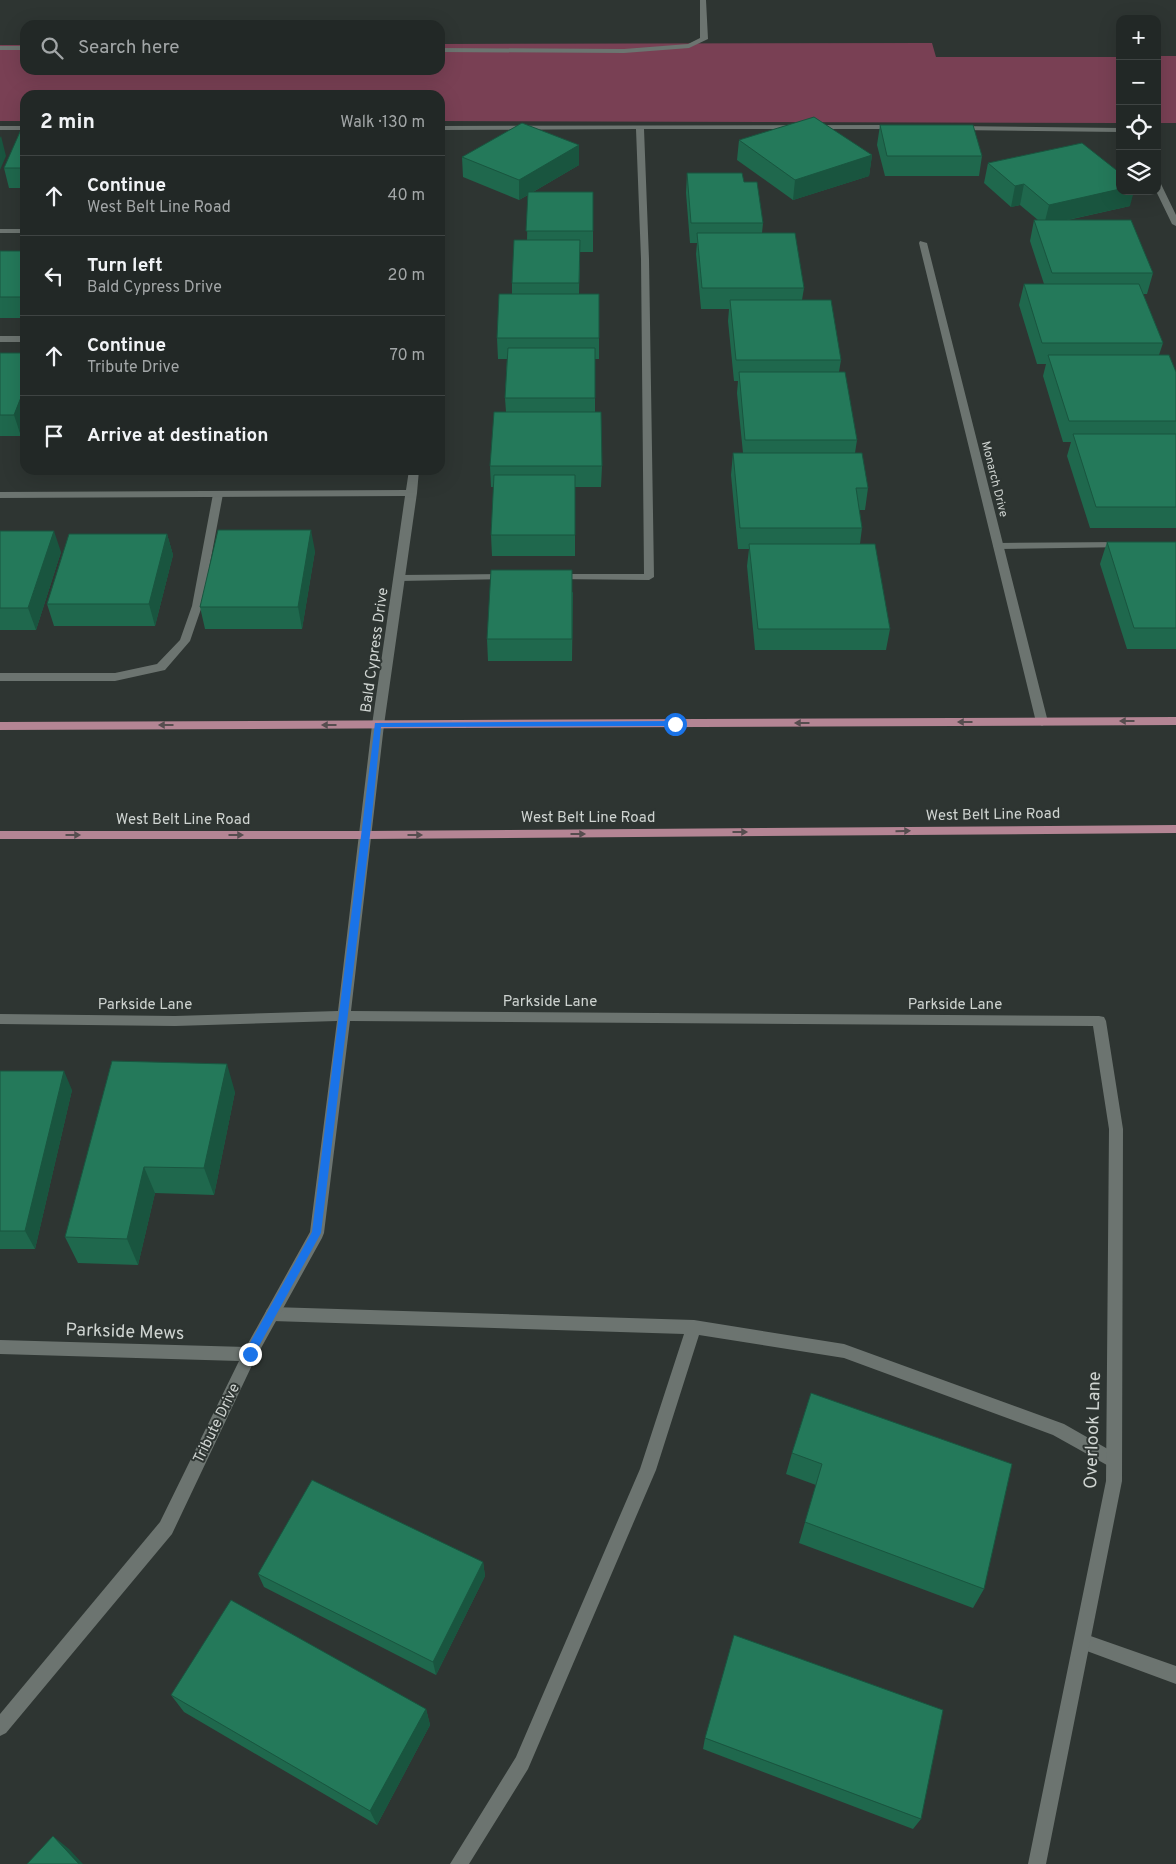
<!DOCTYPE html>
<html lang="en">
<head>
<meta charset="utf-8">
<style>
	body { margin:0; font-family:Overpass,sans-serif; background:#2e3432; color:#f1f3f6 }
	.controls { position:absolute; right:15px; top:15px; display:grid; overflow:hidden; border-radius:10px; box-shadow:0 5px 20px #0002 }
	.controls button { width:45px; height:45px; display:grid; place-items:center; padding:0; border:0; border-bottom:1px solid #3f4443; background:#222826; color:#f1f3f6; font:25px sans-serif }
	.stop { position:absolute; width:15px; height:15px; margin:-11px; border:4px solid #1a73e8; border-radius:50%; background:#fff }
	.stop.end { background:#1a73e8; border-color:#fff; box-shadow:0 1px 5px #0008 }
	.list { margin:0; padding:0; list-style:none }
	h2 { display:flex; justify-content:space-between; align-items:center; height:65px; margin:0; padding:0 20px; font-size:21px }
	h2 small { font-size:16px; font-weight:400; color:#a2a6a7 }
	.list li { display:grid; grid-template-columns:32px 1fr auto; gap:15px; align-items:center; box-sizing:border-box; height:80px; padding:0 20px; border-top:1px solid #3f4443 }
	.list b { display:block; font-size:19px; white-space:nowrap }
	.list p { margin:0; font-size:16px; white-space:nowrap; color:#a2a6a7 }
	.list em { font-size:16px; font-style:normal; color:#a2a6a7 }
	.icon { flex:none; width:28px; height:28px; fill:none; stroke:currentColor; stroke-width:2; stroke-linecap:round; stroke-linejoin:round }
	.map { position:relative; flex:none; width:1176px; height:1864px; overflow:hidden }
	.search { position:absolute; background:#222826; box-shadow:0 5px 20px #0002; left:20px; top:20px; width:425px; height:55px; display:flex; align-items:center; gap:12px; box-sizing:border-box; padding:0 18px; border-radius:15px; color:#a2a6a7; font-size:19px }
	.panel { position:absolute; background:#222826; box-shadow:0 5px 20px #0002; left:20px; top:90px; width:425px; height:385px; border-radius:15px }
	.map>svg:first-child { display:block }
	.green { fill:#794054 }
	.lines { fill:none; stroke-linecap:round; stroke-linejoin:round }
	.lane { fill:#6c7470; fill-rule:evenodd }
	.street { fill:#6c7470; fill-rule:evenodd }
	.primary { fill:#b48594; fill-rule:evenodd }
	.wall { fill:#1f684d }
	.shaded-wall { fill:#19553f }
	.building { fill:#24795a; stroke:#19553f }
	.oneway { fill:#564d4f }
	.route { fill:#1a73e8 }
	.labels { text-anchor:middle; stroke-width:4; stroke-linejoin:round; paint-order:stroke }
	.far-street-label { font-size:12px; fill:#cfd4d1; stroke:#2e3532 }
	.street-label { font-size:15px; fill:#cfd4d1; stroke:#2e3532 }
	.near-street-label { font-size:18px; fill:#cfd4d1; stroke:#2e3532 }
</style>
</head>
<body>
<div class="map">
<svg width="1176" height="1864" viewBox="0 0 1176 1864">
	<rect width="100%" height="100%" fill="#2e3532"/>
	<path class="green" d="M932,43L936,57H1120V123L440,121V95H25V121H0V45H25V70H440V44Z
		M1157,56H1176V123H1157Z"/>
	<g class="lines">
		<path class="lane" d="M700,0H706L708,39L689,48L624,53L440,52V48L624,49L688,44L700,38Z
			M0,46H25V50H0Z
			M897,125H900V129H644L649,259L654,577L649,580L553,579L552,577L553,575L557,574H644L641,259L636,129L440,130V126Z
			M0,126H25V130H0Z
			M954,126L1120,128V132L957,130L953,128Z
			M1157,182L1161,184L1176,215V226L1172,224L1156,191Z
			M0,336H25V342H0Z
			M218,491L223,494L202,606L190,641L165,670L115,681H0V673H115L157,664L180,640L192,606L213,494Z
			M1124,542L1128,543V547L998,549L993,546L998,543Z
			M507,574L511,575L512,577L511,579L400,581L395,578L400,575Z
			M272,1307L694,1320L844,1344L1064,1424L1120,1456L1122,1461L1120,1466L1114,1469L1053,1435L844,1358L699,1335L656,1470L528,1769L469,1864H450L516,1757L640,1469L684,1334L272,1321L267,1319L265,1314L267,1309Z
			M1082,1633L1176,1666V1684L1076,1647L1074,1641L1076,1635Z"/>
		<path class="street" d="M0,229H25V233H0Z
			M920,241L927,243L1048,722L1042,726L1036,722L919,243Z
			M409,470H419L417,493L384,725L351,1011L1099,1016L1104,1017L1106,1021L1123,1129L1122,1481L1046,1864H1028L1106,1481L1109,1129L1093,1026L350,1021L324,1233L322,1238L255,1359L172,1534L6,1733L0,1736V1714L160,1522L239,1361L0,1354V1340L246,1347L310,1232L337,1021L175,1026L0,1024V1014L175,1016L338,1011L372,725L405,496L0,498V492L406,490Z"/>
		<path class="primary" d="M1176,717V725L0,730V722Z
			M1176,825V833L366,839H0V831H366Z"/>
	</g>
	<path class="wall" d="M25,125V188H9L4,168Z
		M880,125L982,156L979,176H885L877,145Z
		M739,140L872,155L869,176L793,200L737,160Z
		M579,145V165L533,192H593V252H580L579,294H599V359H595V412L602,466L601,487H575V556H492L491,535L494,487H491L490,466L506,412L505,398L507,359H498L497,338L512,294V283L527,240L528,195L519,200L463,177L462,157Z
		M988,163L1130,206L1068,220L1153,273L1147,294H1143L1163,343L1159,355L1176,372V528H1090L1067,456L1071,442H1063L1043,376L1046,364H1037L1019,305L1024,284H1044L1030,241L1034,220H1038L1020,205L1011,207L984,183Z
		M687,173L744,182L763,223L762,233L804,288L802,300L841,360L839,372L857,440L855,453L868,488L865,510H859L862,528L860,544L890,629L886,650H755L747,566L749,549H738L731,475L733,453H743L737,393L738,381H734L728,321L729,309H701L696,254L697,243H690L686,193Z
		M0,251H25V318H0Z
		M0,353L21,436H0Z
		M0,531L61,552L36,630H0Z
		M167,534L173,555L155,626H54L47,604Z
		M1107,542H1176V649H1127L1100,564Z
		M315,551L302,629H205L200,607Z
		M573,592L572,661H488L487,639Z
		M112,1061L235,1092L214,1195L155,1193L138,1265L78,1263L65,1237Z
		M0,1071L72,1090L35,1249H0Z
		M811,1393L984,1589L973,1608L799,1543L816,1485L786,1474L792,1453Z
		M483,1562L485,1576L436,1675L264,1587L258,1574Z
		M171,1695L426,1709L430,1725L377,1825L184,1712Z
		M705,1738L921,1819L913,1829L703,1749Z"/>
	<path class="shaded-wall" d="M1,136L6,156L0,170V138Z
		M579,145V165L519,200V180Z
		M872,155L869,176L793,200L795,180Z
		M1024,184L1020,205L1011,207L1015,186Z
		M1120,189V191H1134L1130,206L1044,225L1049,205Z
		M25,387V425L21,436L14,415Z
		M311,530L315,551L302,629L298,607Z
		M54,531L61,552L36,630L28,608Z
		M167,534L173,555L155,626L149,604Z
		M227,1064L235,1092L214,1195L204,1168Z
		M64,1071L72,1090L35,1249L25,1231Z
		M144,1167L155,1193L138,1265L127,1239Z
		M483,1562L485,1576L436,1675L433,1662Z
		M426,1709L430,1725L377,1825L370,1811Z
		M53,1836L69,1849L83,1864H79Z"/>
	<path class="building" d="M814,117L872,155L795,180L739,140Z
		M522,123L579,145L519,180L462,157Z
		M23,125H25V168H4Z
		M880,125H973L982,156H887Z
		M1082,143L1120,173V189L1049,205L1024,184L1015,186L988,163Z
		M687,173H742L744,182H757L763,223H691Z
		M528,192H593V231H526Z
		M1034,220H1131L1153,273H1052Z
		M697,233H795L804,288H702Z
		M514,240H580L579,283H512Z
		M0,251H25V297H0Z
		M1024,284H1139L1163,343H1042Z
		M499,294H599V338H497Z
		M730,300H831L841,360H736Z
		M508,348H595V398H505Z
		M0,353H25V387L14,415H0Z
		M1048,355H1169L1176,372V421H1069Z
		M739,372H845L857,440H745Z
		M494,412H601L602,466H490Z
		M1073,434H1176V507H1096Z
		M733,453H862L868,488H856L862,528H740Z
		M494,475H575V535H491Z
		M218,530H311L298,607H200Z
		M0,531H54L28,608H0Z
		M69,534H167L149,604H47Z
		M1107,542H1176V628H1134Z
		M749,544H875L890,629H758Z
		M491,570H572V639H487Z
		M112,1061L227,1064L204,1168L144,1167L127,1239L65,1237Z
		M0,1071H64L25,1231H0Z
		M811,1393L1012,1464L984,1589L805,1522L822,1464L792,1453Z
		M312,1480L483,1562L433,1662L258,1574Z
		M231,1600L426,1709L370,1811L171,1695Z
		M734,1635L943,1710L921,1819L705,1738Z
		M53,1836L79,1864H27Z"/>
	<defs><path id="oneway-solid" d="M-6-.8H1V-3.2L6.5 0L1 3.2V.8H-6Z" transform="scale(1.25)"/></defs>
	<g class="oneway">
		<use href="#oneway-solid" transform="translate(1127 721) rotate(180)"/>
		<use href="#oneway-solid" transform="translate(965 722) rotate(180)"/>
		<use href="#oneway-solid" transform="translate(802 723) rotate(180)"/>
		<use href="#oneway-solid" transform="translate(166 725) rotate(180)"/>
		<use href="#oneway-solid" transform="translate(329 725) rotate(180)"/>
		<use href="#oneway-solid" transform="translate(903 831) rotate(-1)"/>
		<use href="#oneway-solid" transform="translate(740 832)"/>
		<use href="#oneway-solid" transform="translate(578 834)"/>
		<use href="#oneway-solid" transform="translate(73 835)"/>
		<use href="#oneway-solid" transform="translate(236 835)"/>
		<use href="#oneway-solid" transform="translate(415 835)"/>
	</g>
	<path class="route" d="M675,721L679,724L675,726L381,727L370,835L321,1233L253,1357H246V1350L312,1232L375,723Z"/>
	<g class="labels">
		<g class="far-street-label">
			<text transform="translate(995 479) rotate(76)" y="4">Monarch Drive</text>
		</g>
		<g class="street-label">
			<text transform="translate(374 650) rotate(-82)" y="5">Bald Cypress Drive</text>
			<text transform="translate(993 814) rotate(-1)" y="5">West Belt Line Road</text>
			<text x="588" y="822">West Belt Line Road</text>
			<text x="183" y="824">West Belt Line Road</text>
			<text x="550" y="1006">Parkside Lane</text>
			<text x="145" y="1009">Parkside Lane</text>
			<text x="955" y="1009">Parkside Lane</text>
			<text transform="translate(216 1423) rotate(-64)" y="5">Tribute Drive</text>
		</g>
		<g class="near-street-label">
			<text transform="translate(125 1331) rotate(2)" y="6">Parkside Mews</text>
			<text transform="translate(1092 1430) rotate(-88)" y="6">Overlook Lane</text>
		</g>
	</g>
</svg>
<div class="controls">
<button>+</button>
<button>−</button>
<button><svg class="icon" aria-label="locate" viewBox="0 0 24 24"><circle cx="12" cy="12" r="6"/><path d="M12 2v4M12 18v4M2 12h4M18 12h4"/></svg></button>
<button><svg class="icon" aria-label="layers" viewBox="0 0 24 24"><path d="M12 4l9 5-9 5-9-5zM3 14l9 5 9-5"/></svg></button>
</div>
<div class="stop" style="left:675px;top:724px"></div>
<div class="stop end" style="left:250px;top:1354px"></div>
<div class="search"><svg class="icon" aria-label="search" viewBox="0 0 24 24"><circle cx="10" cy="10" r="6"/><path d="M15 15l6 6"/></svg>Search here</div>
<section class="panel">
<h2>2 min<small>Walk · 130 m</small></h2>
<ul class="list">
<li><svg class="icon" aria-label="ahead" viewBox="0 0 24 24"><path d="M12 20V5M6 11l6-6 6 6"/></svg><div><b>Continue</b><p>West Belt Line Road</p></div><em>40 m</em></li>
<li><svg class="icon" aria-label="left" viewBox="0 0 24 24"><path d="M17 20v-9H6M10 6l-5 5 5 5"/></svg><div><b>Turn left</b><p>Bald Cypress Drive</p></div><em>20 m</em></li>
<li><svg class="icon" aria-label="ahead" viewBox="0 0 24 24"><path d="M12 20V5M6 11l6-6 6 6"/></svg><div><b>Continue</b><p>Tribute Drive</p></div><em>70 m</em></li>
<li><svg class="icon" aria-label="arrive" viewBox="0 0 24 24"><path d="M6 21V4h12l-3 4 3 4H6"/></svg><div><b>Arrive at destination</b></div></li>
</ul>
</section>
</div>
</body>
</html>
